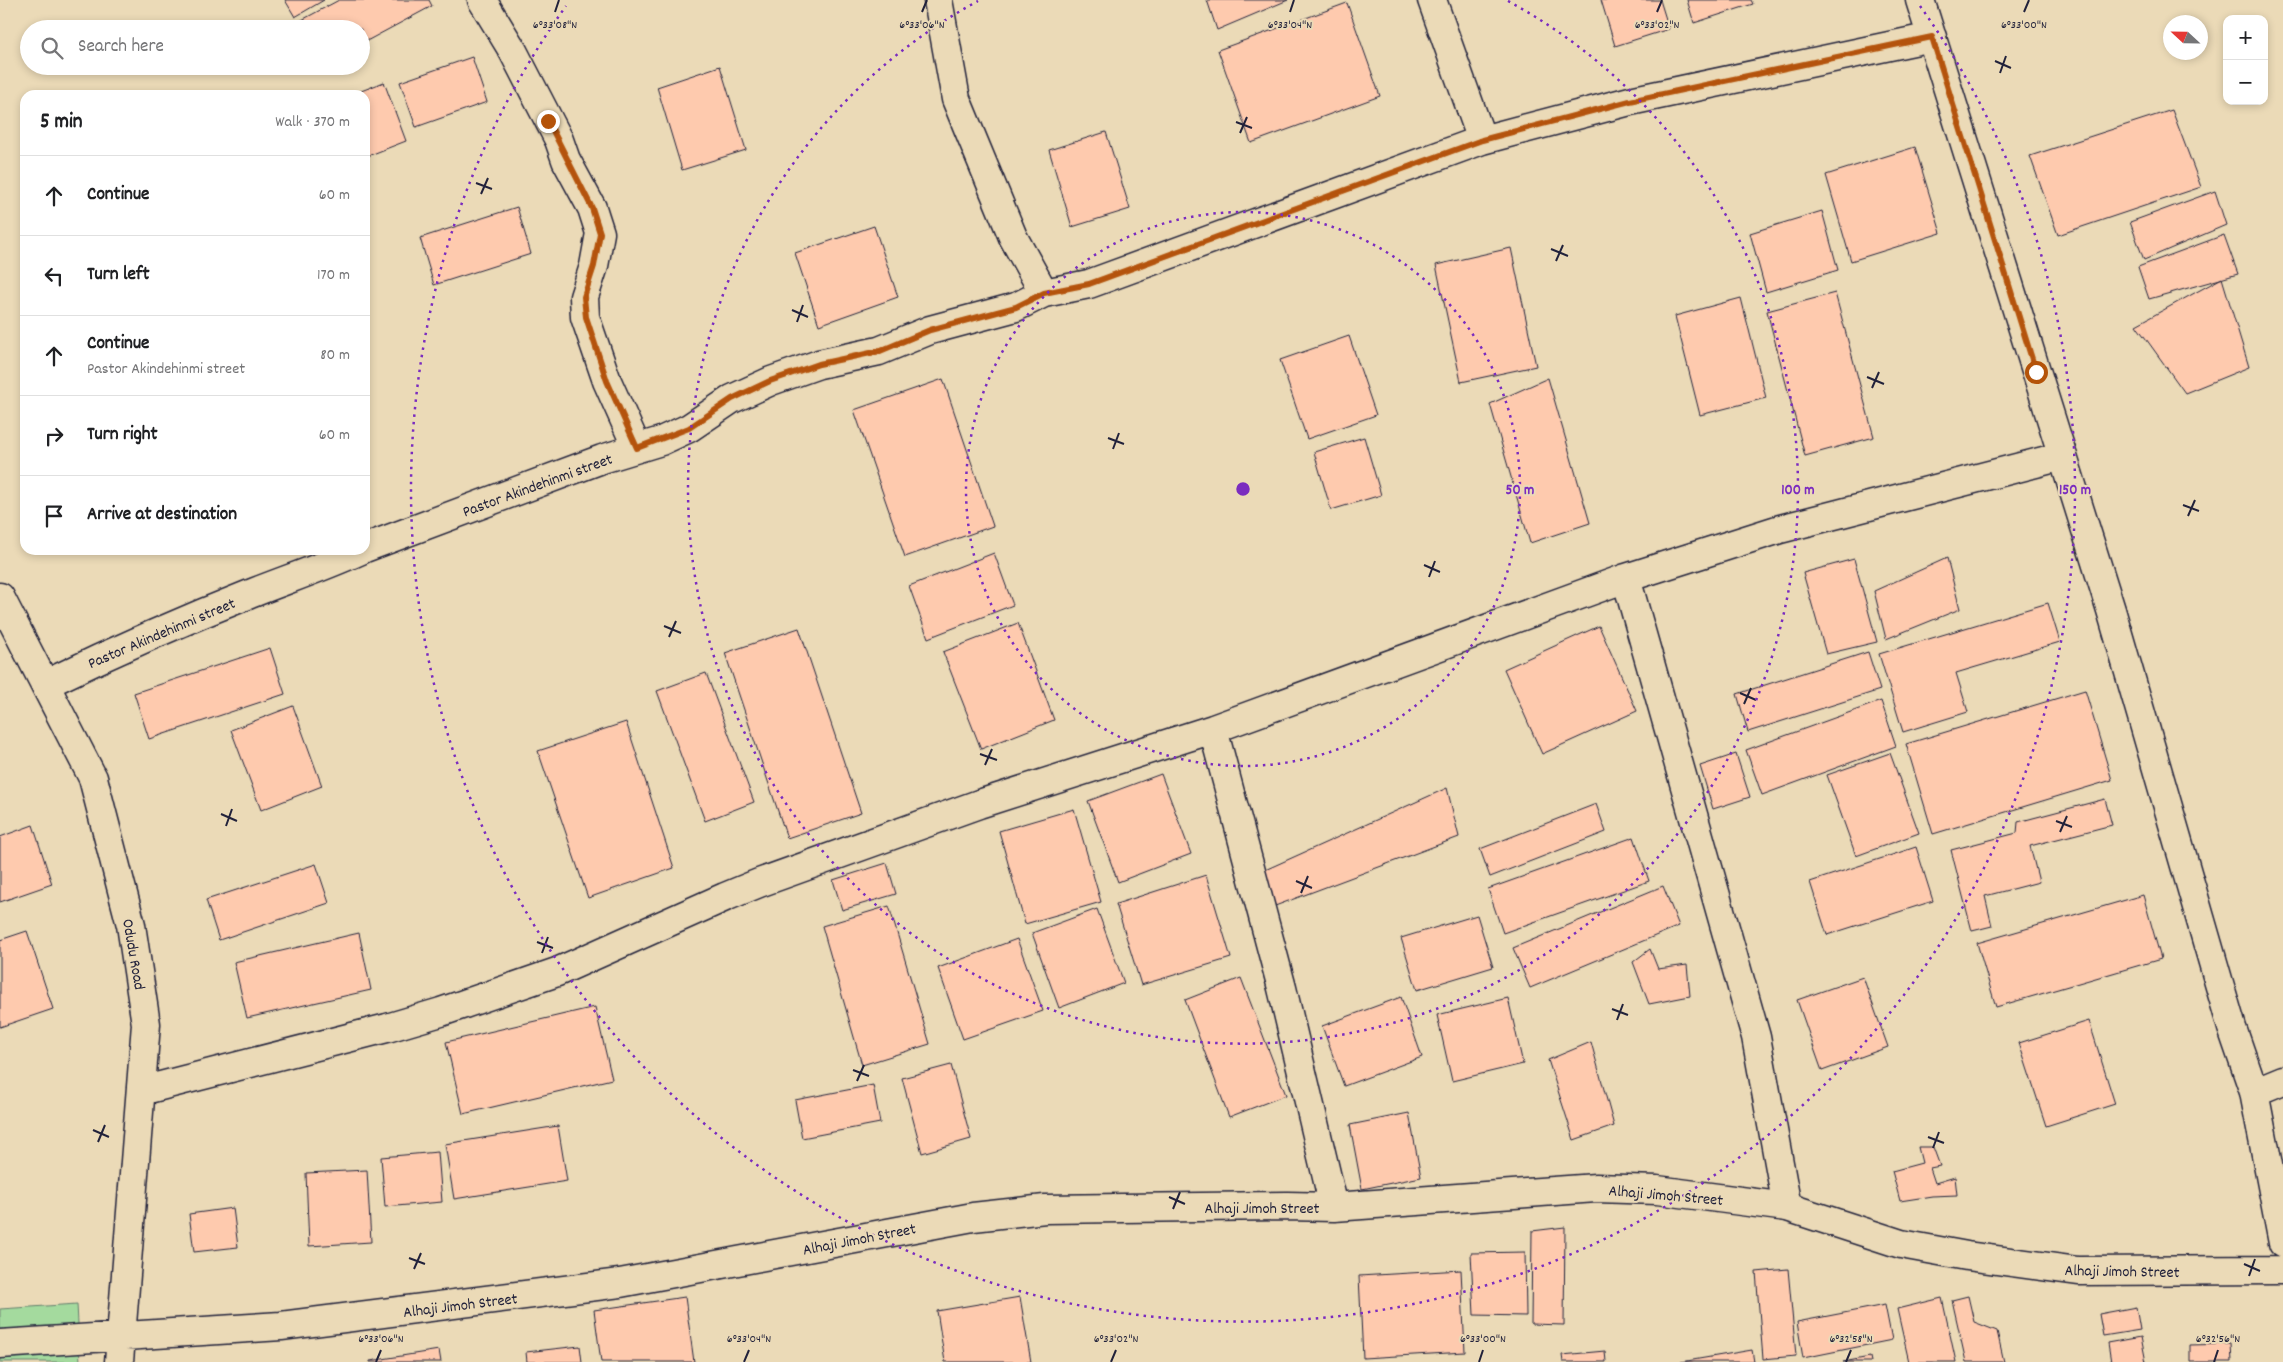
<!DOCTYPE html>
<html lang="en">
<head>
<meta charset="utf-8">
<style>
	body { margin:0; font-family:Dekko,sans-serif; background:#f6f6f6; color:#202124 }
	.controls { position:absolute; right:15px; top:15px; display:grid; overflow:hidden; border-radius:10px; box-shadow:0 2px 8px #0003 }
	.controls button { width:45px; height:45px; display:grid; place-items:center; padding:0; border:0; border-bottom:1px solid #e0e0e0; background:#fff; color:#202124; font:25px sans-serif }
	.compass { position:absolute; left:2163px; top:15px; width:45px; height:45px; border-radius:50%; background:#fff; box-shadow:0 2px 8px #0003; rotate:292deg }
	.stop { position:absolute; width:15px; height:15px; margin:-11px; border:4px solid #b45309; border-radius:50%; background:#fff }
	.stop.end { background:#b45309; border-color:#fff; box-shadow:0 1px 5px #0008 }
	.list { margin:0; padding:0; list-style:none }
	h2 { display:flex; justify-content:space-between; align-items:center; height:65px; margin:0; padding:0 20px; font-size:21px }
	h2 small { font-size:16px; font-weight:400; color:#757577 }
	.list li { display:grid; grid-template-columns:32px 1fr auto; gap:15px; align-items:center; box-sizing:border-box; height:80px; padding:0 20px; border-top:1px solid #e0e0e0 }
	.list b { display:block; font-size:19px; white-space:nowrap }
	.list p { margin:0; font-size:16px; white-space:nowrap; color:#757577 }
	.list em { font-size:16px; font-style:normal; color:#757577 }
	.icon { flex:none; width:28px; height:28px; fill:none; stroke:currentColor; stroke-width:2; stroke-linecap:round; stroke-linejoin:round }
	.map { position:relative; flex:none; width:2283px; height:1362px; overflow:hidden }
	.search { position:absolute; background:#fff; box-shadow:0 2px 8px #0003; left:20px; top:20px; width:350px; height:55px; display:flex; align-items:center; gap:12px; box-sizing:border-box; padding:0 18px; border-radius:28px; color:#757577; font-size:19px }
	.panel { position:absolute; background:#fff; box-shadow:0 2px 8px #0003; left:20px; top:90px; width:350px; height:465px; border-radius:15px }
	.map>svg:first-child { display:block }
	.green { fill:#a4da9e; stroke:#637e6c }
	.building { fill:#fecaae; stroke:#22223b }
	.lines { fill:none; stroke-linecap:round; stroke-linejoin:round }
	.minor-casing { stroke:#22223b; stroke-width:31 }
	.minor { stroke:#ebdab7; stroke-width:28 }
	.route { stroke:#b45309; stroke-width:6 }
	.ticks { fill:none; stroke:#22223b; stroke-width:2 }
	.ring { fill:none; stroke:#7b2cbf; stroke-width:2.5; stroke-dasharray:2.5 5 }
	.labels { text-anchor:middle; stroke-width:4; stroke-linejoin:round; paint-order:stroke }
	.street-label { font-size:16px; fill:#22223b; stroke:#ebdab7 }
	.ticks-label { font-size:12px; text-anchor:middle; fill:#22223b; stroke:#ebdab7; stroke-width:4; stroke-linejoin:round; paint-order:stroke }
	.centre { fill:#7b2cbf; stroke:#ebdab7; stroke-width:2.5 }
	.ring-label { font-size:15px; text-anchor:middle; font-weight:bold; fill:#7b2cbf; stroke:#ebdab7; stroke-width:4; stroke-linejoin:round; paint-order:stroke }
</style>
</head>
<body>
<div class="map">
<svg width="2283" height="1362" viewBox="0 0 2283 1362">
	<rect width="100%" height="100%" fill="#ebdab7"/>
	<filter id="ink" filterUnits="userSpaceOnUse"><feTurbulence type="fractalNoise" baseFrequency=".02" numOctaves="2"/><feDisplacementMap in="SourceGraphic" scale="10" xChannelSelector="R" yChannelSelector="G"/><feConvolveMatrix kernelMatrix="1 2 1 2 8 2 1 2 1" color-interpolation-filters="sRGB"/></filter>
	<g filter="url(#ink)">
		<path class="green" d="M77,1304L80,1362H0V1309Z"/>
		<path class="building" d="M285,0H324L295,17Z
			M339,0H429L432,6L361,44V29H304L300,21Z
			M1207,0H1288L1217,30Z
			M1601,0H1660L1669,29L1615,46Z
			M1687,0H1751L1753,4L1694,23Z
			M1347,3L1380,96L1251,143L1218,50Z
			M472,57L487,102L416,127L400,82Z
			M720,66L746,150L682,170L657,87Z
			M384,82L406,141L365,157V95H351Z
			M2172,110L2201,187L2058,235L2030,156Z
			M1106,132L1130,209L1072,227L1049,150Z
			M1915,147L1941,233L1851,261L1826,175Z
			M2215,191L2226,225L2144,260L2130,222Z
			M517,207L531,254L434,285L420,238Z
			M1822,211L1838,270L1766,292L1750,233Z
			M874,226L898,297L819,325L795,253Z
			M2224,235L2238,274L2149,299L2138,267Z
			M1511,248L1536,366L1461,382L1436,265Z
			M2222,278L2249,367L2185,393L2136,325Z
			M1835,293L1874,437L1805,456L1767,311Z
			M1741,298L1766,398L1700,415L1675,316Z
			M1349,336L1376,415L1307,439L1280,360Z
			M1548,378L1590,523L1530,543L1490,404Z
			M943,379L993,526L905,557L854,410Z
			M1364,437L1381,495L1331,510L1314,452Z
			M994,553L1013,605L928,638L909,586Z
			M1947,558L1960,609L1886,639L1874,591Z
			M1854,559L1877,642L1826,654L1803,573Z
			M2048,603L2060,642L1956,673L1968,712L1903,732L1879,654Z
			M1018,623L1054,720L981,749L943,652Z
			M1599,626L1637,711L1542,754L1504,669Z
			M799,628L861,813L787,838L725,653Z
			M270,648L285,694L149,739L134,693Z
			M1868,652L1880,690L1748,732L1737,694Z
			M706,673L754,802L705,821L657,691Z
			M2085,690L2112,780L1933,834L1906,744Z
			M1881,701L1896,746L1762,795L1746,750Z
			M293,706L322,786L261,810L231,730Z
			M626,722L674,868L588,898L538,751Z
			M1890,753L1919,833L1856,856L1827,775Z
			M1736,754L1750,797L1713,809L1700,766Z
			M1161,774L1191,854L1118,882L1088,801Z
			M1447,788L1459,837L1275,906L1265,870Z
			M2105,799L2112,825L2030,846L2039,882L1985,896L1992,926L1972,931L1951,850L2017,833L2018,822Z
			M1596,804L1606,832L1490,877L1480,849Z
			M1074,809L1101,902L1025,924L999,831Z
			M33,825L52,884L0,902V837Z
			M1634,837L1649,881L1503,933L1488,889Z
			M1916,847L1933,901L1827,935L1810,882Z
			M887,863L896,894L842,910L833,880Z
			M316,864L329,903L219,940L206,900Z
			M1206,875L1231,958L1141,985L1116,904Z
			M1663,886L1679,926L1530,988L1513,948Z
			M2143,895L2161,959L1996,1007L1977,943Z
			M889,906L930,1044L862,1065L822,926Z
			M1097,909L1124,983L1059,1008L1032,933Z
			M1477,915L1493,967L1417,990L1401,938Z
			M27,931L53,1009L0,1027V940Z
			M359,933L371,990L247,1018L234,962Z
			M1017,939L1043,1011L963,1039L938,968Z
			M1650,949L1658,969L1687,965L1690,996L1649,1004L1633,962Z
			M1863,977L1888,1047L1822,1071L1797,1000Z
			M1241,978L1286,1095L1229,1117L1185,1000Z
			M1401,997L1422,1057L1344,1086L1322,1026Z
			M1508,998L1523,1064L1452,1081L1437,1015Z
			M595,1007L612,1079L463,1114L446,1042Z
			M2089,1021L2115,1104L2046,1126L2019,1043Z
			M1591,1042L1614,1126L1574,1140L1548,1060Z
			M951,1065L971,1139L922,1153L902,1078Z
			M873,1085L880,1123L802,1138L795,1100Z
			M1409,1113L1421,1177L1362,1189L1350,1125Z
			M558,1126L567,1181L454,1199L445,1144Z
			M1918,1147H1933L1940,1166L1930,1168L1935,1183L1955,1177L1957,1195L1932,1196L1900,1201L1892,1171L1922,1163Z
			M438,1152L442,1202L385,1207L381,1157Z
			M367,1170L371,1242L309,1246L306,1173Z
			M233,1208L238,1247L194,1252L189,1214Z
			M1565,1227L1564,1325L1531,1324L1532,1231Z
			M1525,1252L1526,1316L1474,1315L1471,1253Z
			M1788,1269L1796,1356L1763,1359L1756,1272Z
			M1461,1270L1465,1352L1363,1358L1359,1276Z
			M1968,1296L1974,1322L1997,1331L2004,1362H1966L1952,1300Z
			M685,1297L694,1362H601L594,1310Z
			M1020,1297L1031,1362H945L937,1311Z
			M1942,1298L1956,1362H1909L1897,1309Z
			M1885,1305L1892,1340L1803,1358L1797,1322Z
			M2136,1307L2140,1330L2103,1336L2099,1314Z
			M2141,1337L2146,1362H2111L2108,1343Z
			M2231,1344L2232,1362H2190V1345Z
			M580,1346L582,1362H527L526,1352Z
			M439,1350L441,1362H370V1361Z
			M1752,1350L1754,1362H1681Z
			M1605,1351L1606,1362H1563L1562,1355Z
			M1870,1357L1871,1362H1843Z"/>
		<g class="lines">
			<g class="minor-casing">
				<path id="minor" d="M482,0L513,51L559,140L566,160L592,208L600,233L594,266L584,297L585,317L607,381L637,448
					M938,0L956,99L1013,237L1044,293L1089,284L1482,140L1630,101L1932,37
					M1432,0L1482,140
					M1920,0L2111,610L2232,1028L2254,1092L2283,1243
					M365,548L602,459L661,441L689,428L732,399L771,381L819,364L879,351L930,330L1016,307L1044,293
					M1626,578L1756,1037L1787,1207
					M0,597L93,778L131,925L146,1024L119,1362
					M46,684C114,651 184,620 255,592C291,578 326,566 361,550
					M1213,729L1282,988L1334,1207
					M141,1091L387,1028L441,1012L557,972L725,897L759,883L979,804L1213,729L1626,578L1780,529L2063,456
					M2254,1092L2283,1080
					M0,1344L281,1326L620,1283L973,1217L1045,1209L1287,1206L1334,1207L1596,1188L1657,1190L1787,1207L1901,1244L1967,1256L2078,1271L2283,1270"/>
			</g>
			<use href="#minor" class="minor"/>
		</g>
	</g>
	<g class="lines" filter="url(#ink)">
		<path class="route" d="M548,121L592,208L600,233L594,266L584,297L586,317L607,381L637,448L689,428L732,399L770,381L819,364L880,351L930,330L1016,307L1044,293L1089,284L1482,140L1630,101L1932,37L2036,372"/>
	</g>
	<path class="ticks" d="M555,12L559,0M922,12L927,0M1290,12L1294,0M1657,12L1662,0M2024,12L2029,0M1995,61L2011,68M2000,73L2006,56M1236,122L1252,128M1240,133L1247,117M476,183L492,189M481,194L488,178M1551,249L1568,256M1556,261L1563,245M792,310L808,317M797,322L803,305M1867,377L1884,384M1872,388L1879,372M1108,438L1124,444M1113,449L1119,433M2183,505L2199,511M2188,516L2195,500M1424,565L1440,572M1429,577L1435,561M664,626L681,633M669,637L676,621M1740,693L1756,700M1744,704L1751,688M980,754L997,760M985,765L992,749M221,814L237,821M2056,821L2072,827M226,826L232,809M2060,832L2067,816M1296,881L1312,888M1301,893L1308,876M537,942L553,948M542,953L548,937M1612,1009L1628,1015M1617,1020L1623,1004M853,1070L869,1076M857,1081L864,1065M93,1130L109,1137M1928,1137L1944,1143M98,1142L105,1125M1933,1148L1939,1132M1169,1197L1185,1204M1173,1209L1180,1192M409,1258L425,1264M2244,1264L2260,1271M414,1269L421,1253M2249,1276L2255,1259M376,1362L381,1350M744,1362L749,1350M1111,1362L1116,1350M1479,1362L1483,1350M1846,1362L1851,1350M2214,1362L2218,1350"/>
	<g class="ring">
		<circle cx="1243" cy="489" r="277"/>
		<path d="M1508 1A555 555 0 1 1 978 1"/>
		<path d="M1920 6A832 832 0 1 1 566 6"/>
	</g>
	<g class="labels">
		<g class="street-label">
			<text transform="translate(537 484) rotate(-20)" y="6">Pastor Akindehinmi street</text>
			<text transform="translate(161 632) rotate(-23)" y="6">Pastor Akindehinmi street</text>
			<text transform="translate(135 954) rotate(80)" y="6">Odudu Road</text>
			<text transform="translate(1666 1194) rotate(5)" y="6">Alhaji Jimoh Street</text>
			<text x="1262" y="1213">Alhaji Jimoh Street</text>
			<text transform="translate(859 1238) rotate(-11)" y="6">Alhaji Jimoh Street</text>
			<text transform="translate(2122 1270) rotate(1)" y="6">Alhaji Jimoh Street</text>
			<text transform="translate(460 1304) rotate(-7)" y="6">Alhaji Jimoh Street</text>
		</g>
	</g>
	<g class="ticks-label">
		<text x="555" y="28">6°33'08"N</text>
		<text x="922" y="28">6°33'06"N</text>
		<text x="1290" y="28">6°33'04"N</text>
		<text x="1657" y="28">6°33'02"N</text>
		<text x="2024" y="28">6°33'00"N</text>
		<text x="381" y="1342">6°33'06"N</text>
		<text x="749" y="1342">6°33'04"N</text>
		<text x="1116" y="1342">6°33'02"N</text>
		<text x="1483" y="1342">6°33'00"N</text>
		<text x="1851" y="1342">6°32'58"N</text>
		<text x="2218" y="1342">6°32'56"N</text>
	</g>
	<circle cx="1243" cy="489" r="8" class="centre"/>
	<g class="ring-label">
		<text x="1520" y="494">50 m</text>
		<text x="1798" y="494">100 m</text>
		<text x="2075" y="494">150 m</text>
	</g>
</svg>
<div class="controls">
<button>+</button>
<button>−</button>
</div>
<svg class="compass" viewBox="-18 -18 36 36"><path d="M0-13l5 13h-10z" fill="#e53935"/><path d="M0 13l5-13h-10z" fill="#757577"/></svg>
<div class="stop" style="left:2036px;top:372px"></div>
<div class="stop end" style="left:548px;top:121px"></div>
<div class="search"><svg class="icon" aria-label="search" viewBox="0 0 24 24"><circle cx="10" cy="10" r="6"/><path d="M15 15l6 6"/></svg>Search here</div>
<section class="panel">
<h2>5 min<small>Walk · 370 m</small></h2>
<ul class="list">
<li><svg class="icon" aria-label="ahead" viewBox="0 0 24 24"><path d="M12 20V5M6 11l6-6 6 6"/></svg><div><b>Continue</b></div><em>60 m</em></li>
<li><svg class="icon" aria-label="left" viewBox="0 0 24 24"><path d="M17 20v-9H6M10 6l-5 5 5 5"/></svg><div><b>Turn left</b></div><em>170 m</em></li>
<li><svg class="icon" aria-label="ahead" viewBox="0 0 24 24"><path d="M12 20V5M6 11l6-6 6 6"/></svg><div><b>Continue</b><p>Pastor Akindehinmi street</p></div><em>80 m</em></li>
<li><svg class="icon" aria-label="right" viewBox="0 0 24 24"><path d="M7 20v-9h11M14 6l5 5-5 5"/></svg><div><b>Turn right</b></div><em>60 m</em></li>
<li><svg class="icon" aria-label="arrive" viewBox="0 0 24 24"><path d="M6 21V4h12l-3 4 3 4H6"/></svg><div><b>Arrive at destination</b></div></li>
</ul>
</section>
</div>
</body>
</html>
